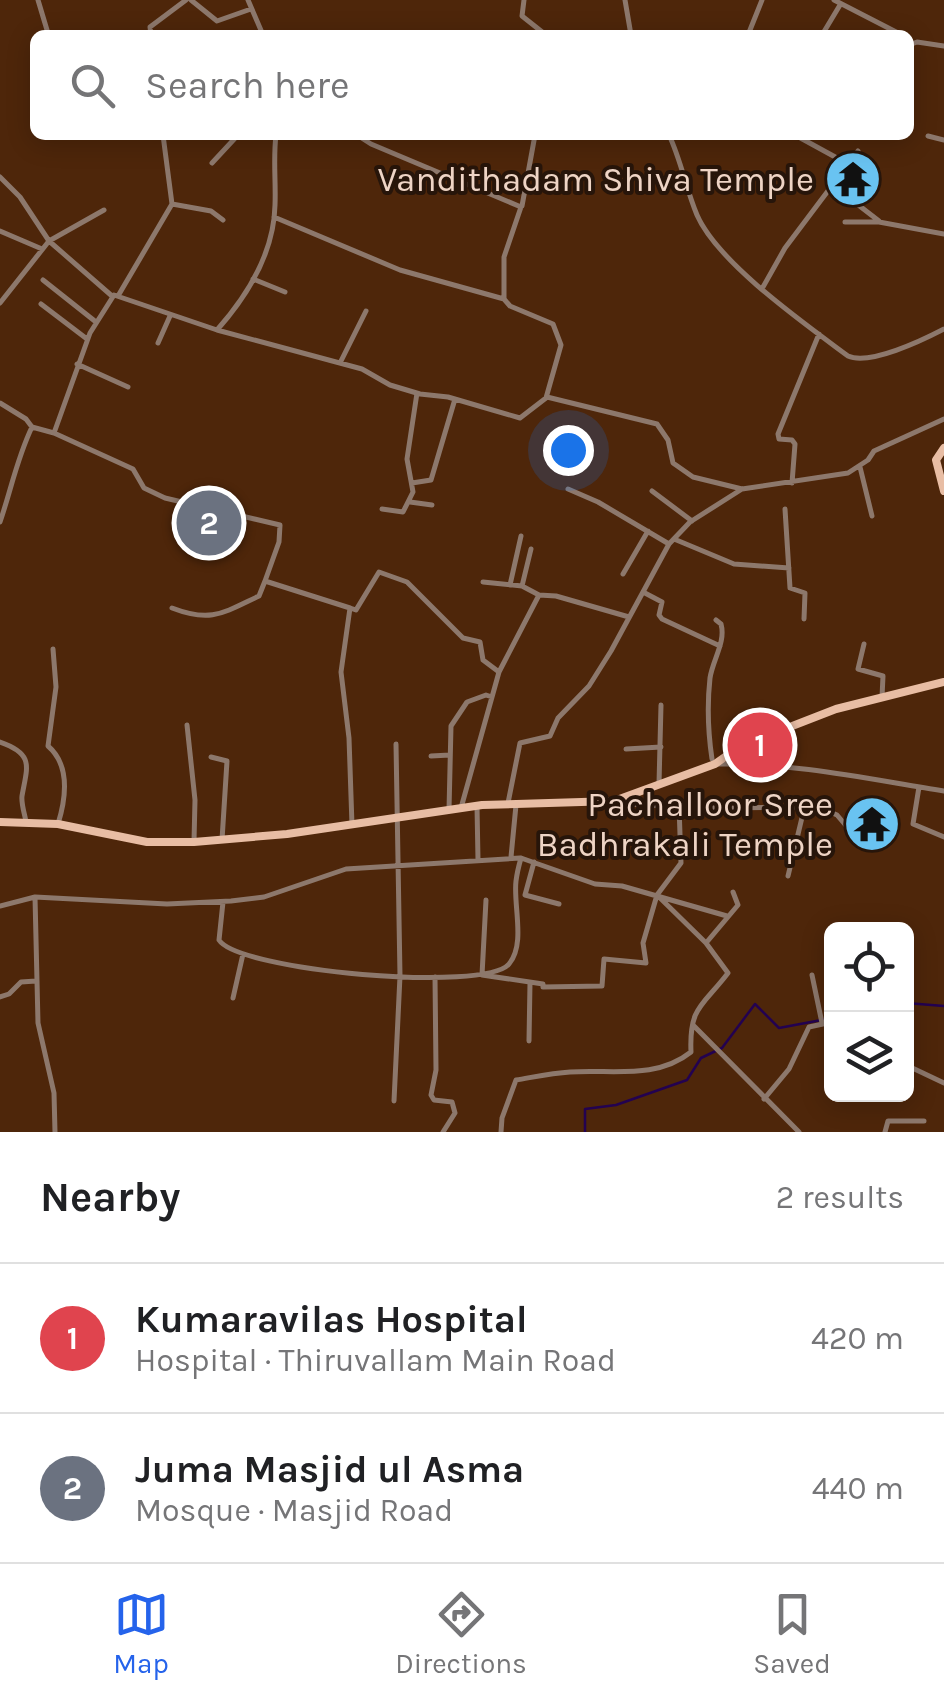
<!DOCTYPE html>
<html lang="en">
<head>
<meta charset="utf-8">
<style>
	body { margin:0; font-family:Karla,sans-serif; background:#f6f6f6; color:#202124 }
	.controls { position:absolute; right:30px; bottom:30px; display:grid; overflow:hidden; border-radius:15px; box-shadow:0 5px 25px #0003 }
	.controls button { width:90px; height:90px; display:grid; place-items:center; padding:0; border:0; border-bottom:2px solid #e0e0e0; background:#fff; color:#202124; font:50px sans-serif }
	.you { position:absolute; left:568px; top:450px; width:35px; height:35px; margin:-25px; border:8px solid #fff; border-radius:50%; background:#1a73e8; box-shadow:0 0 0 15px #1a73e833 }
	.badge { display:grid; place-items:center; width:65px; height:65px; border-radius:50%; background:#2563eb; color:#fff; font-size:32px; font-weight:700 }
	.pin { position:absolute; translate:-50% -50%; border:5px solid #fff; box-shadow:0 2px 10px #0006 }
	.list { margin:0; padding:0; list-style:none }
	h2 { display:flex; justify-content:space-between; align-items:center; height:130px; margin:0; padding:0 40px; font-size:42px }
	h2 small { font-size:32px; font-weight:400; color:#757577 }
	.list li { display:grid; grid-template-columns:65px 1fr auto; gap:30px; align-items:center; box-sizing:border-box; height:150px; padding:0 40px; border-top:2px solid #e0e0e0 }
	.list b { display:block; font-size:38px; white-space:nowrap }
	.list p { margin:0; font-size:32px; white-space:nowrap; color:#757577 }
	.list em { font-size:32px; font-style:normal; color:#757577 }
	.icon { flex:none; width:55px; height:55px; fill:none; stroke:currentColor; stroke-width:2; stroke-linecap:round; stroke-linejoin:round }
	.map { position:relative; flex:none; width:944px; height:1132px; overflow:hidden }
	.search { position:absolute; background:#fff; box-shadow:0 5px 25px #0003; left:30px; right:30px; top:30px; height:110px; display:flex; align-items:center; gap:25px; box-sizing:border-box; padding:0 35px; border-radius:15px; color:#757577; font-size:38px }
	.sheet { height:430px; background:#fff }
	nav { display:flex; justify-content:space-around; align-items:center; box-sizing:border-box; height:140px; border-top:2px solid #e0e0e0; background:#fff; font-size:28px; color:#757577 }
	nav a { display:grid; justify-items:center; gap:5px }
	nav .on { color:#2563eb }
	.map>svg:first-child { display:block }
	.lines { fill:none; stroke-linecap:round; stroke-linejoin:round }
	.stream { stroke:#230251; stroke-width:2.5 }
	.minor { stroke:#8d786c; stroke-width:5 }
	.major { stroke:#e8bda4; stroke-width:8 }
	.labels { text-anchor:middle; stroke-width:8; stroke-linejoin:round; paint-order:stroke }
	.poi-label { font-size:35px; fill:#eed4c5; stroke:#27150a; text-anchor:end }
</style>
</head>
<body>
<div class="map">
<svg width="944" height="1132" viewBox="0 0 944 1132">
	<rect width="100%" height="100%" fill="#4e260a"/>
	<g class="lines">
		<path class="stream" d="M906,1003L944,1006
			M585,1132V1109L616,1105L687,1080L701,1058L722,1048L755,1004L779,1028L832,1018"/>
		<path class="minor" d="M38,0L47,30
			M191,0L217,21L251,9
			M248,0L263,35
			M524,0L522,16L546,35
			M625,0L631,35
			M834,0L902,35
			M151,35L150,27L186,0
			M312,35V33
			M585,35H594
			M748,35L762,0
			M822,35L840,5
			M909,45L917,42L944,46
			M669,135C681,160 686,189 697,215C718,263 805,324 848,356C869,366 923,340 944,329
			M795,135L848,164
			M928,136L944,140
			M212,163L238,135
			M0,177L20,197L49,241L112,296
			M848,197L879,221
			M172,204L211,211L223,220
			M522,206L535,135
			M274,217L400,270L504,299
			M845,222H879L944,234
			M0,231L42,249
			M253,279L285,292
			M43,280L96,322
			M763,287L785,248L858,151
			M118,296L172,204L163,135
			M0,303L49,241L104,210
			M41,304L87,339
			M217,330C248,295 274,253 275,205C276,181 273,159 276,135
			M158,343L170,316
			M340,363L366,311
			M77,364L128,387
			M547,397L657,424L668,440L673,463L693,477L742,489L848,473L868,460L874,451L944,419
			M0,403L26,419L32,427
			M54,433L133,469L144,488L165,498L280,525L279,542L265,581L350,608L341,672L349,738L352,825
			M860,467L872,516
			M412,483L431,480L455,399
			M792,483L795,444L792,440L779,439L778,434L819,334
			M568,489L598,502L669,544
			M652,491L692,521
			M410,502L432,505
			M382,509L403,512L413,492L407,459L417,393
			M785,509L790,588L805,593L804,619
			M0,522C11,490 17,458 32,427L54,433L90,333L114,295L217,330L362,369L390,385L420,394L448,397L520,418L546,398L561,345L553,324L510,306L504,299V257L521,207L371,144L357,135
			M674,539L734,564L789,568
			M623,574L648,531
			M483,582L522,586L539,595
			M510,585L521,536
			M522,586L531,549
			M643,592L662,602L659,615L662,619L720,646
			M172,608C211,623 223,613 259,596L265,581
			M350,608L356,610L379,572L407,582L463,638L480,642L483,660L499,672
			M864,644L858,669L883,676L882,697
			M53,649L56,687L48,746C70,765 66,798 58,824
			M187,725L195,800L194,841
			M0,742C35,754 27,767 22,796C21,804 25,815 26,822
			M626,749L661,747
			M431,756L450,755
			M211,757L227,761L222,840
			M712,759C708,732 707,705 710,678C713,659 726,642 721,624L716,620
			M718,764C796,763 868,779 944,791
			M659,784L661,705
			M919,787L913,824L944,837
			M620,801L639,805L724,808L819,807L837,815L854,835
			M508,803L520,743L550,736L558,718L589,686L611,651L669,544L690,522L742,489
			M477,806L478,860
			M461,808L499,672L539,595L556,596L629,617
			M449,810L451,726L467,702L486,695L492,697
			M511,857L516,805
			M534,862L525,895L559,904
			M788,876L805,805
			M35,897L38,1023L54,1093L55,1132
			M486,900L482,975L543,984V987L602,986L604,959L646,963L643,943L657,895
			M223,902L219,940C239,971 485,993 509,964C526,944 513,905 516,881C517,873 519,865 521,858L595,884L622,886L727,916
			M0,906L35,897L167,904L231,901L264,897L346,869L520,858
			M898,925V929
			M706,943L738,905L733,892
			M812,975L822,1023
			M435,977L436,1070L431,1095L434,1100L452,1102L455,1113L443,1132
			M0,997L9,994L21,982L36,981
			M233,998L243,954
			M693,1025L799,1132
			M529,1041L530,983
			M906,1065L944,1083
			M764,1099L789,1069L809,1027L832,1022
			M394,1101L400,976L396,744
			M501,1132L502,1118L516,1080C534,1077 552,1073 570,1072C611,1069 656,1080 691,1052C689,1006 703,1006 728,973L706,943L657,895L681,863L679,806
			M885,1132L888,1121H924"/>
		<path class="major" d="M944,448L936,460L944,491
			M738,747L836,709L944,682
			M0,822L58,824L147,842H194L287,834L482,805L614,801L715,764L742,745"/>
	</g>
	<defs>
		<g id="temple-disc" transform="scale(2.875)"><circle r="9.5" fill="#69c3f1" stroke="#27150a"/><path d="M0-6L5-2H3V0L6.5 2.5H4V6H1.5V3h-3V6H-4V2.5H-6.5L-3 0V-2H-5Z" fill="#111"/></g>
	</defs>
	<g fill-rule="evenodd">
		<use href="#temple-disc" x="853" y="179"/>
		<use href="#temple-disc" x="872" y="824"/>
	</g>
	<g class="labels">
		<g class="poi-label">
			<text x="814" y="191">Vandithadam Shiva Temple</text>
			<text x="833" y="816">Pachalloor Sree<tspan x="833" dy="40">Badhrakali Temple</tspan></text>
		</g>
	</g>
</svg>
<div class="controls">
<button><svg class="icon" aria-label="locate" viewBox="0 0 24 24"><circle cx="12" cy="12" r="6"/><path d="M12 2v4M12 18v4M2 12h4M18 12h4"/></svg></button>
<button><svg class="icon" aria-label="layers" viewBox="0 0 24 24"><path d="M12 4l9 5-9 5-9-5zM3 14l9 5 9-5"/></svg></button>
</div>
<div class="you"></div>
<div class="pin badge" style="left:760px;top:745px;background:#e0444e">1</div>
<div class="pin badge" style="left:209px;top:523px;background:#6b7280">2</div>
<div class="search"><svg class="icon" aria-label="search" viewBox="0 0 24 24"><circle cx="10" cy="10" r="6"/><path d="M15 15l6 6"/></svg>Search here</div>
</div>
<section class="sheet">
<h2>Nearby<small>2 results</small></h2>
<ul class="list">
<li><span class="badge" style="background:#e0444e">1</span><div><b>Kumaravilas Hospital</b><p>Hospital · Thiruvallam Main Road</p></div><em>420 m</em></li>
<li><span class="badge" style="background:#6b7280">2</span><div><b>Juma Masjid ul Asma</b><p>Mosque · Masjid Road</p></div><em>440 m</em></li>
</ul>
</section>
<nav>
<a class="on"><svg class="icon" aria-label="map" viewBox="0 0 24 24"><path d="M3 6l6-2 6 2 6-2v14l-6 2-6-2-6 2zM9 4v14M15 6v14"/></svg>Map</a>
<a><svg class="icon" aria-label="directions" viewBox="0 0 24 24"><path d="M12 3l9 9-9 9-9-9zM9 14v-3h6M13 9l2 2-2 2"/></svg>Directions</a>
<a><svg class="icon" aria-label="saved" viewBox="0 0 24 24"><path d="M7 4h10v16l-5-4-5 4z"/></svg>Saved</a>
</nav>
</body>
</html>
